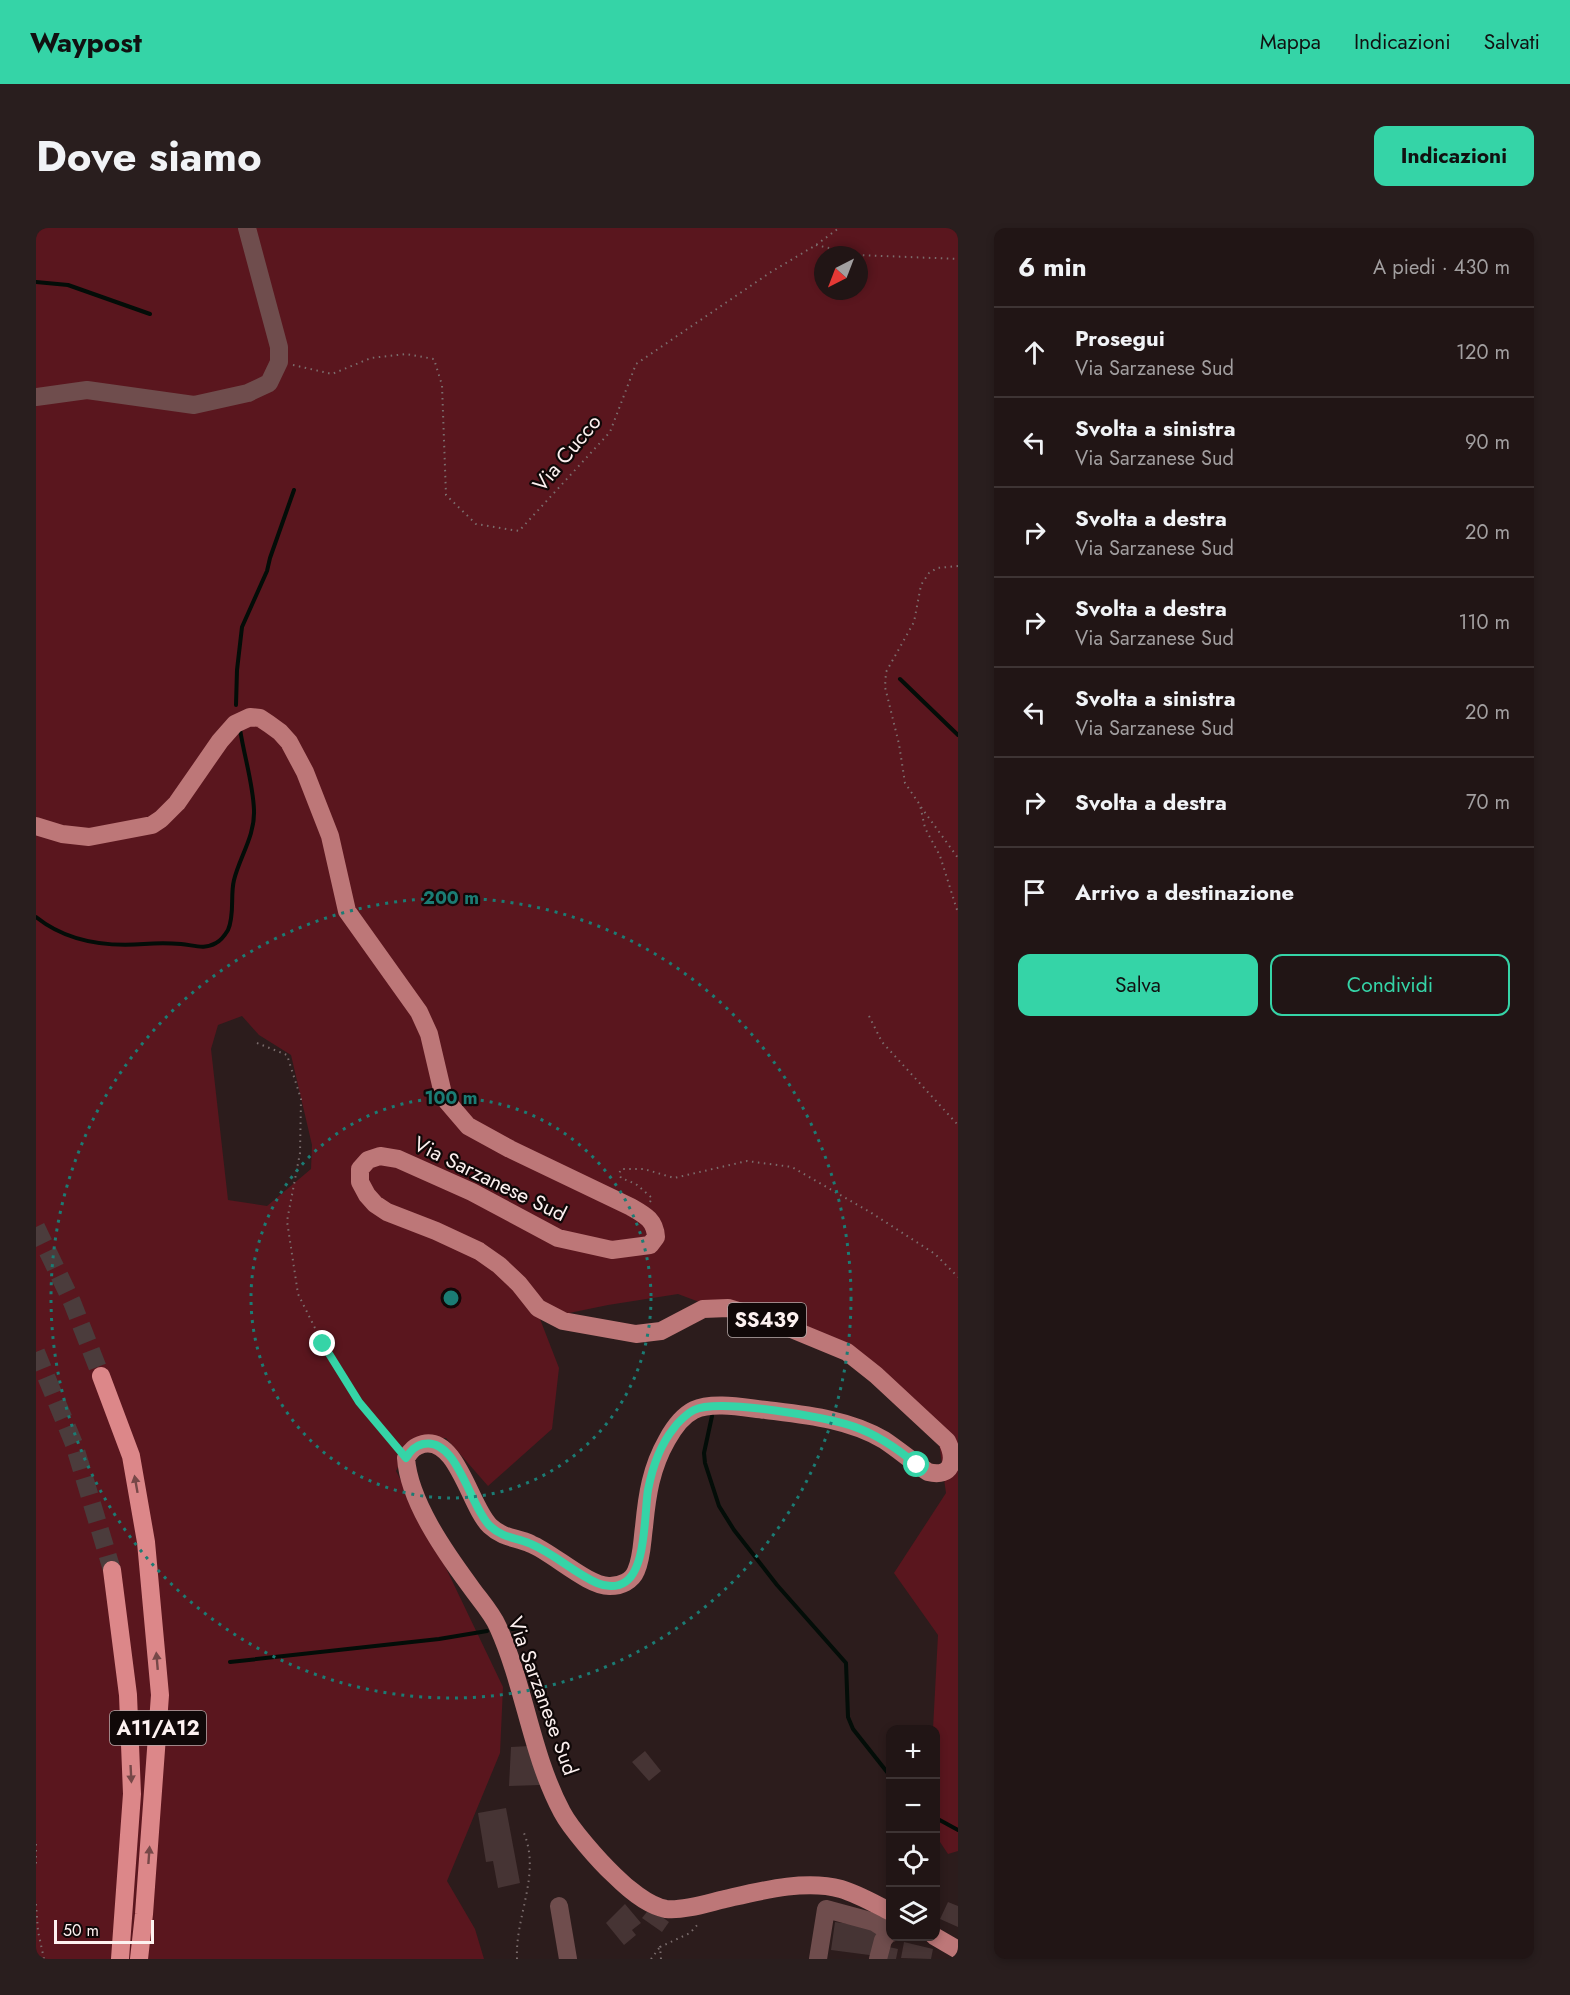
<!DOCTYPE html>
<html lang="it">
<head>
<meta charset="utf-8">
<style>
	body { margin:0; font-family:Jost,sans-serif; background:#291e1e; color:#f1f3f6 }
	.controls { position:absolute; right:18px; bottom:18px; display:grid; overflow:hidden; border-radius:12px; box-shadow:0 3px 9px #0003 }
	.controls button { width:54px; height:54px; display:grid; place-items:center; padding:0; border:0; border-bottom:2px solid #3e3434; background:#211515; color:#f1f3f6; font:30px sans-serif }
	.compass { position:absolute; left:778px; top:18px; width:54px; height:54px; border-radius:50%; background:#211515; box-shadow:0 3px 9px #0003; rotate:222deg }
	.scale { position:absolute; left:18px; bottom:15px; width:100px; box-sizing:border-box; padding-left:6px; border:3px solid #fdf1f0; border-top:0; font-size:16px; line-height:21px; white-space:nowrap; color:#fdf1f0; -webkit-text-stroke:4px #100808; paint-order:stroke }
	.stop { position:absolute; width:18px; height:18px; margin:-14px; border:4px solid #35d4a7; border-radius:50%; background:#fff }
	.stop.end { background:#35d4a7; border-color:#fff; box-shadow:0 2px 6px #0008 }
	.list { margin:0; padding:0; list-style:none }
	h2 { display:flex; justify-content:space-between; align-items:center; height:78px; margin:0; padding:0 24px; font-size:26px }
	h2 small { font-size:20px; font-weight:400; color:#a29fa0 }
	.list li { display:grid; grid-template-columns:39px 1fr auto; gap:18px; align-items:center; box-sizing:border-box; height:90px; padding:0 24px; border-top:2px solid #3e3434 }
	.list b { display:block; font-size:22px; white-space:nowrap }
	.list p { margin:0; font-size:20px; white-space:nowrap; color:#a29fa0 }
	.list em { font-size:20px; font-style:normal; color:#a29fa0 }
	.actions { display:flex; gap:12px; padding:18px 24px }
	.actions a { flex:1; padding:14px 0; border:2px solid #35d4a7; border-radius:12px; text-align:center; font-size:21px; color:#35d4a7 }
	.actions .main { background:#35d4a7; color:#111 }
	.icon { flex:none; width:33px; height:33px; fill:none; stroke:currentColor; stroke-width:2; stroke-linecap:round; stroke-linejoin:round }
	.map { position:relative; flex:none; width:922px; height:1731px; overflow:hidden; border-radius:12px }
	header { display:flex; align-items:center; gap:36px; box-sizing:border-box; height:84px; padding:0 30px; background:#35d4a7; color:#111 }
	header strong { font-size:28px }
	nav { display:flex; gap:33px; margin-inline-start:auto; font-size:21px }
	.intro { display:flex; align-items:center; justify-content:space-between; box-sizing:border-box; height:144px; padding:0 36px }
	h1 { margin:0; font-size:42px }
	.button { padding:15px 27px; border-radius:12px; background:#35d4a7; color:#111; font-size:21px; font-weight:700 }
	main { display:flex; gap:36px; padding:0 36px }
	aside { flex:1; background:#211515; border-radius:12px; box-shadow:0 3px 9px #0003 }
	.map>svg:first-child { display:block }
	.green { fill:#5a161e; fill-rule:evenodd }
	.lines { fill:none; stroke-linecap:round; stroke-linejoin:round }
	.stream { stroke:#030d08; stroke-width:4 }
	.building { fill:#463434 }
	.highway-tunnel { stroke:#4b3c3c; stroke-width:18; stroke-dasharray:18 9; stroke-linecap:butt }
	.path { stroke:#7b6d6d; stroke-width:2; stroke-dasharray:1.5 4.5; stroke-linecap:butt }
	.minor { stroke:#6f4d4d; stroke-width:18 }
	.major { stroke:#bd7778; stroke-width:18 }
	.highway { stroke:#dc8789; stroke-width:18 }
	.oneway { fill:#764848 }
	.route { stroke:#35d4a7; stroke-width:8 }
	.ring { fill:none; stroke:#1b7c74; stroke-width:3; stroke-dasharray:3 6 }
	.labels { text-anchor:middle; stroke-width:4.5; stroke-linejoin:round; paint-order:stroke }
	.shield { fill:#100808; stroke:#b6abaa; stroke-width:1.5 }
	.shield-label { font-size:20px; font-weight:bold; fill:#fdf1f0 }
	.street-label { font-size:21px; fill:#fdf1f0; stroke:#100808 }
	.centre { fill:#1b7c74; stroke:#100808; stroke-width:3 }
	.ring-label { font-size:18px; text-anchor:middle; font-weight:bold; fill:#1b7c74; stroke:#100808; stroke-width:4.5; stroke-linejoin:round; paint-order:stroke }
</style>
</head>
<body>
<header>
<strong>Waypost</strong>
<nav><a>Mappa</a><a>Indicazioni</a><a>Salvati</a></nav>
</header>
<div class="intro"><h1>Dove siamo</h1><a class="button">Indicazioni</a></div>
<main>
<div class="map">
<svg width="922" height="1731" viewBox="0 0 922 1731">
	<rect width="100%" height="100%" fill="#2c1c1c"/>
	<path class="green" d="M0,0H922V1623L912,1626L900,1608V1502L897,1501L902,1407L858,1345L910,1265L902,1208L811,1124L674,1078L642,1066L572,1077L504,1091L523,1140L516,1201L452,1258L410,1210H377L360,1243L396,1311L467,1459L464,1525L411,1653L439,1701L448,1731H0ZM787,27H823V63H787ZM206,788L223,807L255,827L276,917L275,941L231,978L192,972L175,821L182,797Z"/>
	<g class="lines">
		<path class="stream" d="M0,54L32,57L114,86
			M864,451L922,507
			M200,477L201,442L206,399L231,343L234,330L258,262
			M0,689C31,714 70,719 108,716C121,715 133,715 145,716C158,717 168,722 180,715C186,712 189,707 192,702C199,686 194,668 198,652C204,628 219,608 218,582C217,555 208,528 204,501
			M676,1188L668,1225L669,1235L683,1278L698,1302L741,1357L810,1435L812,1489L817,1501L855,1549
			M476,1401L483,1400
			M194,1434L403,1411L451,1403
			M900,1590L922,1602"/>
	</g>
	<path class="building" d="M494,1518L504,1557L473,1558L475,1519Z
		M609,1523L625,1543L613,1553L596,1534Z
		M470,1580L484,1655L462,1660L457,1633L450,1634L442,1585Z
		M912,1674L922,1678V1699L904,1691Z
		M589,1676L605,1695L596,1702L600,1707L588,1717L570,1695Z
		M614,1680L633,1694L626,1704L606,1690Z
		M799,1694L845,1700L841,1728L795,1722Z
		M868,1714L897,1721L895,1731L865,1730Z
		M848,1718L862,1721L860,1731H846Z"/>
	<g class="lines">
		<path class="highway-tunnel" d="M0,999L36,1074L65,1148
			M0,1124L38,1216L76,1342"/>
		<path class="path" d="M780,17L823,27L922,31
			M257,137L296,146L335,130L370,126L398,131L406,157L410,267L440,296L483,303L574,204L600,136L735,44L780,17L803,0
			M922,338L901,340L893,345L885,357L878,394L850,444L849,459L863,516L869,555L884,577L889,600L904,628L922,685
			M885,579L922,630
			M833,788L846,814L922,897
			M221,815L251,827L265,871L264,925L251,993L262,1066L287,1116L323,1174L360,1217
			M614,974L616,970L600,956L585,950L583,946L585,941H608L638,950L711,933L756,939L834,984L899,1026L922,1049
			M0,1616V1639
			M0,1676L2,1703L8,1731
			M481,1731C479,1688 505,1647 488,1605
			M615,1731L624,1719
			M625,1731L624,1719L654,1705L664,1694"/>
		<path class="minor" d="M0,169L51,162L158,177L212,165L233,155L243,134V119L211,0
			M523,1678L532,1731
			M782,1731L790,1681L838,1694L855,1705
			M842,1731L847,1712L853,1705"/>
		<path class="major" d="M0,598L26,606L53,609L116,597L125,591L141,575L184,513L199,496L214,489L224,490L233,496L244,504L253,514L269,544L294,608L311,683L383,784L393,806L408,870L432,898L474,921L595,979C609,987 619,992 620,1009L614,1017L576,1022L522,1010L436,964L362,931L344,928L332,932L324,941V954L331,967L339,976L351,984L400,1003L443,1023L463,1037L483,1056L502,1080L527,1093L600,1106L625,1103L667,1081L692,1080L736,1093L811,1124L840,1147L911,1213C920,1231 917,1250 892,1244C877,1234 863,1222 848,1212C813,1191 770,1187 730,1182C710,1180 677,1173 658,1182C646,1188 637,1201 631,1212C615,1240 611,1267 608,1299C606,1313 606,1330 600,1343C596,1353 585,1358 574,1358C553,1359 517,1325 495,1316C480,1309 468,1311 454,1298C434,1279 421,1208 387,1216C379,1218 375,1222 370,1230C373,1273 409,1324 434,1358C443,1371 456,1385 462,1399C489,1459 495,1526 526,1584C535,1601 563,1633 578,1647C590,1659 612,1678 630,1681C647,1683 672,1675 689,1671C724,1663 769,1651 805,1661C822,1666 839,1676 855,1684
			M898,1708L922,1722"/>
		<path class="highway" d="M65,1148L95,1228L110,1314L124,1467L108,1686L103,1731
			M76,1342L92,1467L96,1566L84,1731"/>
	</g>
	<defs><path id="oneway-solid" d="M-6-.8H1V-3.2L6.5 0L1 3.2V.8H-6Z" transform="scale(1.5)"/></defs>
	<g class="oneway">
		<use href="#oneway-solid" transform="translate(100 1256) rotate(-100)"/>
		<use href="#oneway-solid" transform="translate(121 1433) rotate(-95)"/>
		<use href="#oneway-solid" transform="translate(95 1546) rotate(87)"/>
		<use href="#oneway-solid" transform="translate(113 1627) rotate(-86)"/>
	</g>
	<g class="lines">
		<path class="route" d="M287,1116L323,1174L370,1230C375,1222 379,1218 387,1216C421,1208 434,1279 454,1298C468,1311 480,1309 495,1316C519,1326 538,1345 561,1355C568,1358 576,1359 583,1357C611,1350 608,1286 612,1262C616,1241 624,1217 638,1200C642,1194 652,1185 658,1182C682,1170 792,1189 819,1199C842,1207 862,1221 881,1237"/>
	</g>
	<g class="ring">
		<circle cx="415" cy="1070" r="200"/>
		<circle cx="415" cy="1070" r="400"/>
	</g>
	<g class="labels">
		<g class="shield">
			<rect x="692" y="1075" width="78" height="34" rx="4.5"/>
			<rect x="74" y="1483" width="96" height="34" rx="4.5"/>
		</g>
		<g class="shield-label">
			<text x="731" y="1099">SS439</text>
			<text x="122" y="1507">A11/A12</text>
		</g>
		<g class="street-label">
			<text transform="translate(531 225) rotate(-50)" y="7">Via Cucco</text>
			<text transform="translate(454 951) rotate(26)" y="7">Via Sarzanese Sud</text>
			<text transform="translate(507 1468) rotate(70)" y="7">Via Sarzanese Sud</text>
		</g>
	</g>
	<circle cx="415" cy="1070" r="9" class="centre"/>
	<g class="ring-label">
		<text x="415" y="676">200 m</text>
		<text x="415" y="876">100 m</text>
	</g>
</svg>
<div class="controls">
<button>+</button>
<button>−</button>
<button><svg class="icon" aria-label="locate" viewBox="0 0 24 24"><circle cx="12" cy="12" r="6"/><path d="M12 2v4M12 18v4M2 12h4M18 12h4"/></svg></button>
<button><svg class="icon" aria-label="layers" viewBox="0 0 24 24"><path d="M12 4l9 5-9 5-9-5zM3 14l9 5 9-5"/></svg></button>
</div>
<svg class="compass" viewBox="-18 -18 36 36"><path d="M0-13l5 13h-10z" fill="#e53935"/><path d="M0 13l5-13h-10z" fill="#a29fa0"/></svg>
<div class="scale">50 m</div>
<div class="stop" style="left:881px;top:1237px"></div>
<div class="stop end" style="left:287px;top:1116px"></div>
</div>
<aside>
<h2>6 min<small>A piedi · 430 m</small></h2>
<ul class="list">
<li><svg class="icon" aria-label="ahead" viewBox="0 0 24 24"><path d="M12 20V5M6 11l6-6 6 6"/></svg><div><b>Prosegui</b><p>Via Sarzanese Sud</p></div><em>120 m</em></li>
<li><svg class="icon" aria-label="left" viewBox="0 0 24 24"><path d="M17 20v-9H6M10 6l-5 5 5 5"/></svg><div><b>Svolta a sinistra</b><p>Via Sarzanese Sud</p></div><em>90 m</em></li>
<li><svg class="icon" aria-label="right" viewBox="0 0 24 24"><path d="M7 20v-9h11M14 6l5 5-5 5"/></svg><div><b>Svolta a destra</b><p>Via Sarzanese Sud</p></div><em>20 m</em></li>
<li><svg class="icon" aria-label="right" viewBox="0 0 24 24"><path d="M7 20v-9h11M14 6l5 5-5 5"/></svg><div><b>Svolta a destra</b><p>Via Sarzanese Sud</p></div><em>110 m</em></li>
<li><svg class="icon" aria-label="left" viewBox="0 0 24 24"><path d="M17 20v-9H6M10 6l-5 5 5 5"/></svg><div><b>Svolta a sinistra</b><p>Via Sarzanese Sud</p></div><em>20 m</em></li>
<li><svg class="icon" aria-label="right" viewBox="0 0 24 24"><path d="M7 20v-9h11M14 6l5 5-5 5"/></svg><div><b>Svolta a destra</b></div><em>70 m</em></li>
<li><svg class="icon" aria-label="arrive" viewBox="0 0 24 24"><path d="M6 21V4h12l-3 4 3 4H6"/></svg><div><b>Arrivo a destinazione</b></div></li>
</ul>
<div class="actions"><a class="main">Salva</a><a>Condividi</a></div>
</aside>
</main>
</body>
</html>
